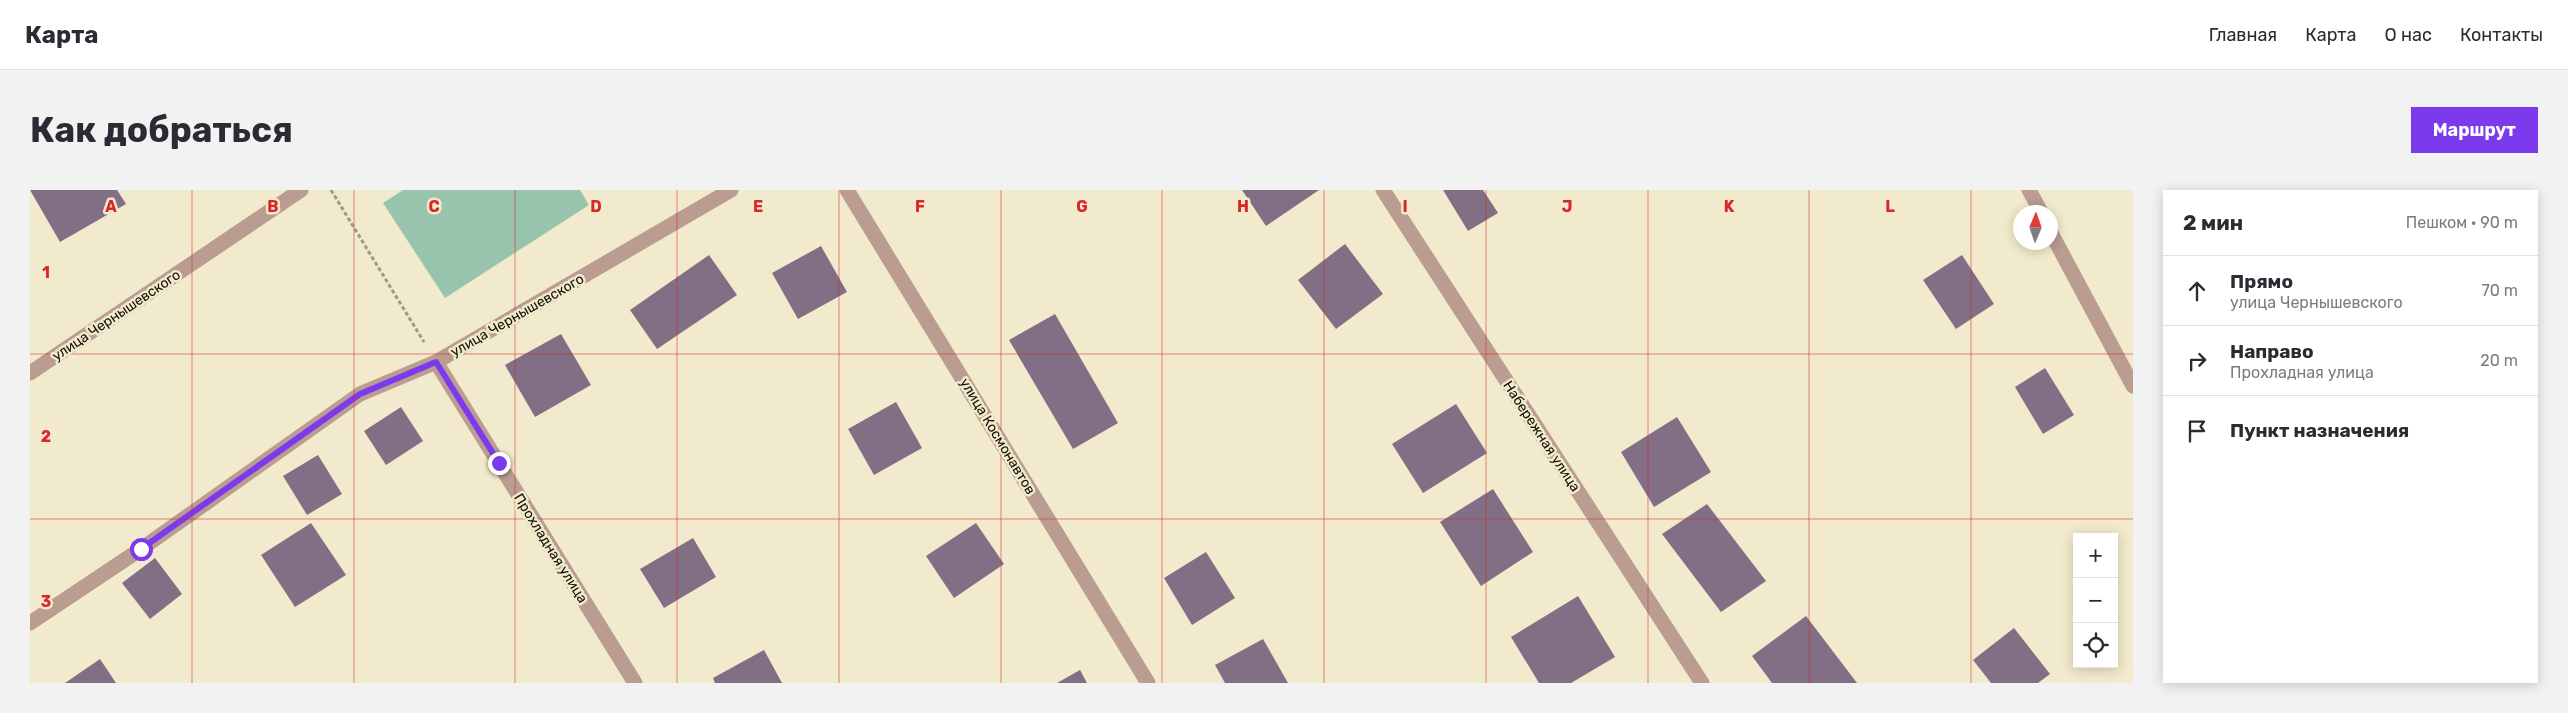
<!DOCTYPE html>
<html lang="ru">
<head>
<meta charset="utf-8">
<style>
	body { margin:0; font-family:Rubik,sans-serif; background:#f2f2f3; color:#2b2b33 }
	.controls { position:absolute; right:15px; bottom:15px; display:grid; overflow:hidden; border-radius:0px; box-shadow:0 2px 12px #0003 }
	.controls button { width:45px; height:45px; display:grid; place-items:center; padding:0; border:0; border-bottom:1px solid #e1e1e2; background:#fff; color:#2b2b33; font:25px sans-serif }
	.compass { position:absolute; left:1983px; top:15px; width:45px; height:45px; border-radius:50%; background:#fff; box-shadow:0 2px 12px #0003; rotate:2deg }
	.stop { position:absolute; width:15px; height:15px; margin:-11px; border:4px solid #7c3aed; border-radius:50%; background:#fff }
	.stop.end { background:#7c3aed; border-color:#fff; box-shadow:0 1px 5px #0008 }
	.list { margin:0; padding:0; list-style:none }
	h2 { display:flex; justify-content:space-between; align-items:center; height:65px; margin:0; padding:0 20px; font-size:21px }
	h2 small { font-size:16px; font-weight:400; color:#7c7c81 }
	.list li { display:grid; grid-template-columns:32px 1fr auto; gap:15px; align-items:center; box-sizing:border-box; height:70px; padding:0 20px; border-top:1px solid #e1e1e2 }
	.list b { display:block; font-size:19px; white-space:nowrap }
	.list p { margin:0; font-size:16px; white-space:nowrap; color:#7c7c81 }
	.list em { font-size:16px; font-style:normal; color:#7c7c81 }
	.icon { flex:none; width:28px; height:28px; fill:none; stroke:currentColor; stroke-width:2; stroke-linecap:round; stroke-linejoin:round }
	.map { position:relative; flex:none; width:2103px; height:493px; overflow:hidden; border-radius:0px }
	header { display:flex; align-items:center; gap:30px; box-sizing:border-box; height:70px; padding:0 25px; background:#fff; border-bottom:1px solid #e1e1e2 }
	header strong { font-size:24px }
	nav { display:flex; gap:28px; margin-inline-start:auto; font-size:18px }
	.intro { display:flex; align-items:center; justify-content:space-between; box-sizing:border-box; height:120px; padding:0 30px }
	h1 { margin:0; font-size:35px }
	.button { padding:12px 22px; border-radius:0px; background:#7c3aed; color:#fff; font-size:18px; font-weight:700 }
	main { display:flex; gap:30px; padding:0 30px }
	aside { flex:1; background:#fff; border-radius:0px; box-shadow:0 2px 12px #0003 }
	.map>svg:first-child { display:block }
	.green { fill:#98c4ad }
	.building { fill:#836f85 }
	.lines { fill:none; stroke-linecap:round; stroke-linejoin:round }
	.path { stroke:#a09a84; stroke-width:3; stroke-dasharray:4 2.5; stroke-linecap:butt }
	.minor { stroke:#ba9c90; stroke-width:15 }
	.route { stroke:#7c3aed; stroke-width:6 }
	.grid { fill:none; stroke:#d62828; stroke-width:1; stroke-opacity:0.55 }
	.labels { text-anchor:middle; stroke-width:5; stroke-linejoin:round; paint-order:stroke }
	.street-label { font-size:14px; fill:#120f06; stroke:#f1eacc }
	.grid-label { font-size:16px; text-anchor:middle; font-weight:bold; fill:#d62828; stroke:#f1eacc; stroke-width:5; stroke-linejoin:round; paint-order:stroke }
</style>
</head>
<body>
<header>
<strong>Карта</strong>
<nav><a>Главная</a><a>Карта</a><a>О нас</a><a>Контакты</a></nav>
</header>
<div class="intro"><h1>Как добраться</h1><a class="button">Маршрут</a></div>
<main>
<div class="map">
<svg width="2103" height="493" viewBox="0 0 2103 493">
	<rect width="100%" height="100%" fill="#f1eacc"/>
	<path class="green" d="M373,0H550L559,15L415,108L353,13Z"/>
	<path class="building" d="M0,0H87L96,14L30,52Z
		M1212,0H1289L1236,36Z
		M1413,0H1453L1468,23L1438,41Z
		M1315,54L1353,104L1306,139L1268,90Z
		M791,56L817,102L768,129L742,83Z
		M679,65L707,105L627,159L600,120Z
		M1932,65L1964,114L1926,139L1893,90Z
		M1025,124L1088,233L1043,259L979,150Z
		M531,144L561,195L505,227L475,175Z
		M2015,178L2044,225L2013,244L1985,197Z
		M866,212L892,258L844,285L818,239Z
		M1426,214L1457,263L1393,303L1362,254Z
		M371,217L393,251L356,275L334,241Z
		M1647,227L1681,282L1624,317L1591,262Z
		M288,265L312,304L277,325L253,286Z
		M1463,299L1503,362L1451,396L1410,332Z
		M1677,314L1736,391L1691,422L1632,344Z
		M281,333L316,385L265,417L231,365Z
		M946,333L974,374L924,408L896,366Z
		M663,348L686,387L634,418L610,379Z
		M1176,362L1205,408L1162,435L1134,388Z
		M125,368L152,404L120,429L92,393Z
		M1548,406L1585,467L1541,493H1509L1481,447Z
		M1776,426L1827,493H1742L1722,466Z
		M1984,438L2020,484L2008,493H1961L1943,470Z
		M1233,449L1258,493H1195L1185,475Z
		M734,460L752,493H685L683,488Z
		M70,469L86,493H35Z
		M1050,480L1057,493H1027Z"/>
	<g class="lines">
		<path class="path" d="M301,0L394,152"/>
		<path class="minor" d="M817,0L1118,493
			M1353,0L1672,493
			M1999,0L2011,22
			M2020,41L2103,196
			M406,172L605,493
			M0,183L271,0
			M0,433L111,359L330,204L406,172L701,0"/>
	</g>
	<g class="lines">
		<path class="route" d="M111,359L330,204L406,172L469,273"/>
	</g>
	<path class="grid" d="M162,0V493M324,0V493M485,0V493M647,0V493M809,0V493M971,0V493M1132,0V493M1294,0V493M1456,0V493M1618,0V493M1779,0V493M1941,0V493M0,164H2103M0,329H2103"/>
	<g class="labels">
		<g class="street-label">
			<text transform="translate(86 125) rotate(-34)" y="5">улица Чернышевского</text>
			<text transform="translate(487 125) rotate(-30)" y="5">улица Чернышевского</text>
			<text transform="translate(968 246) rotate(59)" y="5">улица Космонавтов</text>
			<text transform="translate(1512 246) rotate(57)" y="5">Набережная улица</text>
			<text transform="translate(521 358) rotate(58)" y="5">Прохладная улица</text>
		</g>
	</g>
	<g class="grid-label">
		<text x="81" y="22">A</text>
		<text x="243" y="22">B</text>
		<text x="404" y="22">C</text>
		<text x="566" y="22">D</text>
		<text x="728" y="22">E</text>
		<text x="890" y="22">F</text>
		<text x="1052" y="22">G</text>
		<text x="1213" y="22">H</text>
		<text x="1375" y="22">I</text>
		<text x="1537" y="22">J</text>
		<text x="1699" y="22">K</text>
		<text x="1860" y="22">L</text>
		<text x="16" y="88">1</text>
		<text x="16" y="252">2</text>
		<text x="16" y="417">3</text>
	</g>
</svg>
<div class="controls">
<button>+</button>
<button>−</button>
<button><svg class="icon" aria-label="locate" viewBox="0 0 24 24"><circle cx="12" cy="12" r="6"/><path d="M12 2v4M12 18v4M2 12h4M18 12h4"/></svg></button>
</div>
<svg class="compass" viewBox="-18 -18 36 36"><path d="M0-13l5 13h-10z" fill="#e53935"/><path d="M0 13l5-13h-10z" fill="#7c7c81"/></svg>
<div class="stop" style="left:111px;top:359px"></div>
<div class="stop end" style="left:469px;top:273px"></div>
</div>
<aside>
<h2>2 мин<small>Пешком · 90 m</small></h2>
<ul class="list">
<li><svg class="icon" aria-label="ahead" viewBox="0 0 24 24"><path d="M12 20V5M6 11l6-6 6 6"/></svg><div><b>Прямо</b><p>улица Чернышевского</p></div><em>70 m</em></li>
<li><svg class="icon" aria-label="right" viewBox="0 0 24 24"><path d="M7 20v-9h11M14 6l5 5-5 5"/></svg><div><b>Направо</b><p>Прохладная улица</p></div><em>20 m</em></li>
<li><svg class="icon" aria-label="arrive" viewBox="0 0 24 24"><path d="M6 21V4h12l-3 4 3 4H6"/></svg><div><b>Пункт назначения</b></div></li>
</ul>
</aside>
</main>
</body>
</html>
